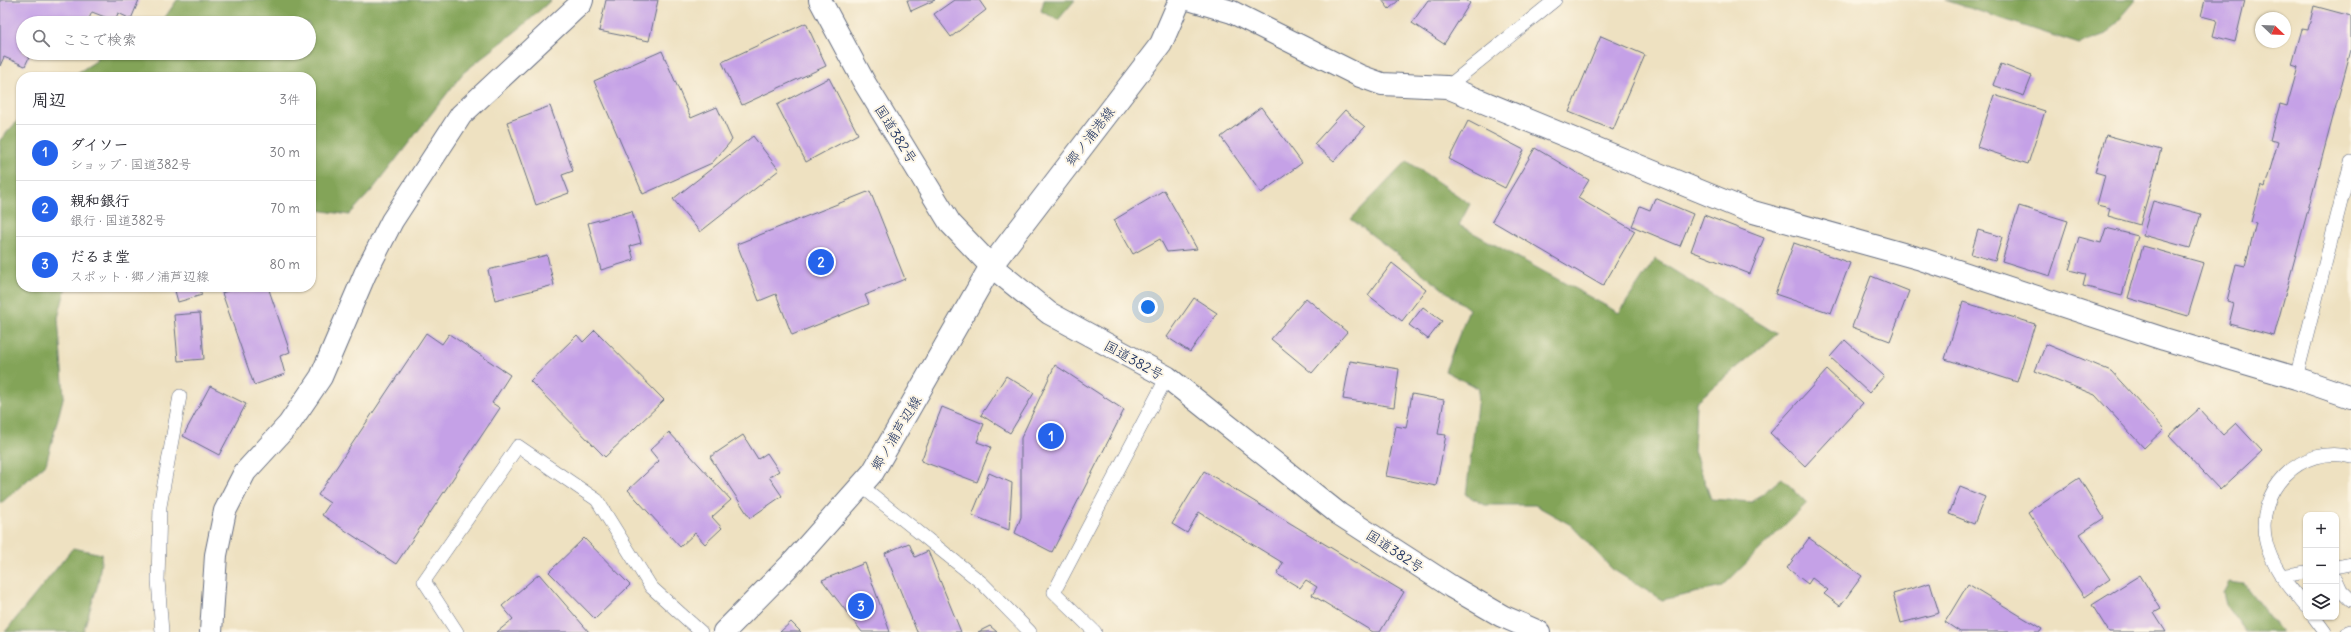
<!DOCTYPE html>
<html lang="ja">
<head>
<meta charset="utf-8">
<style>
	body { margin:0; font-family:Delius,"Klee One",sans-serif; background:#f7f7f7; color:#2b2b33 }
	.controls { position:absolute; right:12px; bottom:12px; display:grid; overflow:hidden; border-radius:8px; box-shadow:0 1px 3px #0004 }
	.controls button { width:36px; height:36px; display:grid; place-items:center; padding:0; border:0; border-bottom:1px solid #e1e1e2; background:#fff; color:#2b2b33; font:20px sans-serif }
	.compass { position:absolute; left:2255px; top:12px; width:36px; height:36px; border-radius:50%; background:#fff; box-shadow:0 1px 3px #0004; rotate:113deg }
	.you { position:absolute; left:1148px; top:307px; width:14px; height:14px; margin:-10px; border:3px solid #fff; border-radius:50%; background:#1a73e8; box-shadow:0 0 0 6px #1a73e833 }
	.badge { display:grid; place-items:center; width:26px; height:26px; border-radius:50%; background:#2563eb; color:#fff; font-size:13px; font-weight:700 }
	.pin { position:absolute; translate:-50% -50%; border:2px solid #fff; box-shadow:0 1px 4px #0006 }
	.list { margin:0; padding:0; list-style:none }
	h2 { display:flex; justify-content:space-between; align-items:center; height:52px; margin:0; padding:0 16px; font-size:17px }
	h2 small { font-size:13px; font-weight:400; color:#7c7c81 }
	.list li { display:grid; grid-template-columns:26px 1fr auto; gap:12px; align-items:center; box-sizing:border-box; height:56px; padding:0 16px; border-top:1px solid #e1e1e2 }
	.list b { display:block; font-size:15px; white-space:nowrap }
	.list p { margin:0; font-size:13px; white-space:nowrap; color:#7c7c81 }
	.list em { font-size:13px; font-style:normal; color:#7c7c81 }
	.icon { flex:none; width:22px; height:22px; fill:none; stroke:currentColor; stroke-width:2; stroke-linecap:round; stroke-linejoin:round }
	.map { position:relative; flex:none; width:2351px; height:632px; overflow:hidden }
	.search { position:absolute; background:#fff; box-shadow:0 1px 3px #0004; left:16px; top:16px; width:300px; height:44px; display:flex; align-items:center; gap:10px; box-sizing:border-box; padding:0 14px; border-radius:22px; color:#7c7c81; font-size:15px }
	.panel { position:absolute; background:#fff; box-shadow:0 1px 3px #0004; left:16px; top:72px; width:300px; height:220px; border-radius:16px }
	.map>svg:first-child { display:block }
	.forest { fill:#83a459; stroke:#4f6a5c }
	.building { fill:#c5a1e7 }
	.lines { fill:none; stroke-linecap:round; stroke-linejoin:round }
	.service-casing { stroke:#656d81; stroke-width:14 }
	.minor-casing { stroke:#656d81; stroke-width:24 }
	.secondary-casing { stroke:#656d81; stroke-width:24 }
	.primary-casing { stroke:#656d81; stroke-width:24 }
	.trunk-casing { stroke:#656d81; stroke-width:24 }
	.service { stroke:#fff; stroke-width:13 }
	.minor { stroke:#fff; stroke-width:22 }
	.secondary { stroke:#fff; stroke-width:22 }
	.primary { stroke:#fff; stroke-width:22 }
	.trunk { stroke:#fff; stroke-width:22 }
	.labels { text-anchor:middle; stroke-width:4; stroke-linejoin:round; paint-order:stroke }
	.street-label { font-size:14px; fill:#1b2f5e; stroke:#fcf5e5 }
</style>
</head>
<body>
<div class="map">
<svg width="2351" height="632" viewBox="0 0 2351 632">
	<rect width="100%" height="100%" fill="#fcf5e5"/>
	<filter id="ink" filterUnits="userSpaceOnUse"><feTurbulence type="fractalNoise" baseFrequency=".025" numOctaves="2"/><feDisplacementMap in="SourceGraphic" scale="8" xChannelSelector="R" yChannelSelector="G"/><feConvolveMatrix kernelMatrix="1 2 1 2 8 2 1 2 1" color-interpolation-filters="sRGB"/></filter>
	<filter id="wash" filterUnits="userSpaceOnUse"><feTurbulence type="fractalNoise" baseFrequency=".012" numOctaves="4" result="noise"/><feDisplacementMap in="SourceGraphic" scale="16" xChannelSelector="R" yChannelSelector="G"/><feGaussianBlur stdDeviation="0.9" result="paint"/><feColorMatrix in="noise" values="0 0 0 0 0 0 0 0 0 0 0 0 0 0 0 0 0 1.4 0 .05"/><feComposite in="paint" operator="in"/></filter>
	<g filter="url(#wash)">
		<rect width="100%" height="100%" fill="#eee1c1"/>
		<path class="forest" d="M177,0H551L525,24L463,73L373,189L349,215L311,209V77H71L96,61L98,53H309V23H161Z
			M1044,0H1075L1058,20L1041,11Z
			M1945,0H2136L2107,34L2079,44Z
			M21,117V287H66L58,318L64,395L46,464L0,504V140Z
			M1407,161L1470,204L1459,225L1619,313L1655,259L1777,334L1696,402L1694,451L1711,499L1752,502L1782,478L1807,503L1722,587L1662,600L1612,569L1571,525L1535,505H1485L1466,495L1479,389L1445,371L1469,309L1351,219Z
			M73,548L102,554L98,584L83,632H5Z
			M2229,582L2245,584L2282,632H2246L2226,605L2223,593Z"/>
		<g id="blocks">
			<path class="building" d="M0,0H139L131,19L118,13L115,21L92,12L87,23H23V53H31L25,66L4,57L0,66Z
				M606,0H658L649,41L599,31Z
				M907,0H935L911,11Z
				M954,0H979L986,10L951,37L934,14Z
				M1382,0H1399L1389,9Z
				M1428,0H1466L1470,3L1444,44L1412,23Z
				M2205,0H2245L2235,42L2213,36L2217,20L2201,16Z
				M2314,6L2351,16V50L2274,336L2229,324L2234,303L2227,301L2236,264L2245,266L2256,223L2251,222L2261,185L2265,187L2278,142L2270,140L2280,104L2287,106L2298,67L2292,65L2302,29L2308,30Z
				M806,23L826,66L742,105L722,62Z
				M1601,36L1645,55L1613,130L1569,112Z
				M662,51L691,118L717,107L732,140L712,163L643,194L594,81Z
				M2001,64L2032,76L2024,96L1993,85Z
				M829,78L858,134L806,162L777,105Z
				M1994,95L2045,111L2028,164L1977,147Z
				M550,106L573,171L562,175L569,193L536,205L507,122Z
				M1261,107L1302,163L1261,193L1221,137Z
				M1345,110L1365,127L1334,161L1314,144Z
				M1468,121L1524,150L1505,188L1449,159Z
				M2106,135L2161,150L2140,225L2108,216L2110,208L2097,205L2105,175L2095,172Z
				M753,136L779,170L700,232L673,199Z
				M1535,148L1589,180L1578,198L1635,231L1603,286L1492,221Z
				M1164,190L1197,249L1167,252L1160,239L1133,254L1114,220Z
				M870,191L905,279L865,295L869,304L792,335L776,294L759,301L737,244Z
				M1655,198L1693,214L1680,246L1632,226L1640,206L1650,210Z
				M2153,201L2201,214L2190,248L2143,235Z
				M2019,206L2068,221L2050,276L2002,261Z
				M632,211L641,243L630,246L634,260L601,270L588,223Z
				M1704,215L1764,238L1750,274L1691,251Z
				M2106,228L2138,236L2122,296L2083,286L2086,274L2069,270L2079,237L2101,243Z
				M1978,230L2002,237L1995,261L1971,254Z
				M1794,243L1850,263L1831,313L1775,294Z
				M2143,246L2204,263L2188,316L2128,298Z
				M547,255L554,285L495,300L488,270Z
				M1392,263L1426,290L1402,321L1368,295Z
				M1871,276L1909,291L1890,341L1852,327Z
				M174,287H199L202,295L178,302Z
				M239,287H268L290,352L280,356L285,374L254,385L222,293Z
				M1194,298L1217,313L1190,352L1167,337Z
				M1306,298L1347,332L1312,373L1271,339Z
				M1963,302L2035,324L2017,382L1945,359Z
				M1423,307L1442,321L1428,339L1409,325Z
				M200,313L204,359L178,361L174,315Z
				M595,330L664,400L605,457L530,381L577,335L583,342Z
				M426,333L442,344L449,334L510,375L492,403L500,408L396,564L322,515L330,503L318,495Z
				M1845,340L1884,376L1869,393L1830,357Z
				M2046,344L2111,371L2164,429L2144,448L2095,395L2035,371Z
				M1350,361L1399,369L1394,407L1343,399Z
				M1055,365L1124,410L1052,552L1015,533L1021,517V438Z
				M1827,370L1863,403L1805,466L1770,433Z
				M1006,376L1034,393L1010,433L981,415Z
				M210,386L246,404L219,455L183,436Z
				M1412,394L1444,400L1438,434L1446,435L1436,486L1386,476L1396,426L1406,428Z
				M942,407L984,424L977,442L991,447L977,482L921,461Z
				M2199,409L2223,435L2236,423L2262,451L2220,490L2169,436Z
				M669,432L731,500L712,517L722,528L705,544L695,533L680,547L628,490L659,461L650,450Z
				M743,435L758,459L767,453L779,471L769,477L782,496L750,518L710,457Z
				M1204,471L1404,592L1380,632H1373L1312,595L1317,587L1306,580L1300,588L1277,574L1283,563L1199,512L1187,533L1172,524Z
				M989,473L1012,483L1009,530L972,515Z
				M2079,478L2104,518L2080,534L2110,579L2084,597L2028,512Z
				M1960,487L1985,497L1974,524L1949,514Z
				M584,538L630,585L595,619L549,572Z
				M1809,538L1862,576L1840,606L1824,594L1828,590L1812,578L1808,584L1787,568Z
				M909,543L915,557L928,551L961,632H917L885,553Z
				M865,563L890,632H862L822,580Z
				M539,574L589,632H497L513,619L502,606Z
				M2140,575L2161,609L2154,613L2166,632H2109L2092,605Z
				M1930,583L1939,613L1901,623L1893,594Z
				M1968,584L2042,629L2040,632H1960L1945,622Z
				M791,622L801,632H780Z
				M990,626L997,632H978Z"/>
		</g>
	</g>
	<g filter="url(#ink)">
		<use href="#blocks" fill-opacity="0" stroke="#656d81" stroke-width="1"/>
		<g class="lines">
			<g class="service-casing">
				<path id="service" d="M1447,87L1555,0
					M2296,378L2351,162
					M860,485L982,583L1030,632
					M2336,567L2351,564
					M2281,576L2306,572
					M2336,579L2341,590L2351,600
					M2306,607C2290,587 2272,568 2266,542C2254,492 2300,443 2351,457
					M2314,617L2325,632
					M162,632L158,580L160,506L180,396
					M457,632L424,581L518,446L597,500L651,587L701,632
					M1095,632L1054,592L1167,377
					M2348,632L2351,631"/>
			</g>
			<g class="minor-casing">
				<path id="minor" d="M1192,0L1232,12L1360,76L1382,84L1447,87L1746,210L1921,259L2164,339L2296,378L2351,397
					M211,632L216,555L225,511L245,472L289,424L321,377L365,274L392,221L461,115L581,3L582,0"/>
			</g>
			<g class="secondary-casing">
				<path id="secondary" d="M724,632L794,561L873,472L991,266"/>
			</g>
			<g class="primary-casing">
				<path id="primary" d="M991,266L1161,44L1180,0"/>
			</g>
			<g class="trunk-casing">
				<path id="trunk" d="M820,0L864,82L950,223L991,266L1049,313L1167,377L1339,514L1452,587L1502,616L1539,632"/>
			</g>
			<use href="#service" class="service"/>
			<use href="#minor" class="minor"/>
			<use href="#secondary" class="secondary"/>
			<use href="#primary" class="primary"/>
			<use href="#trunk" class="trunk"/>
		</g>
	</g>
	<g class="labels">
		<g class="street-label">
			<text transform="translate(896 134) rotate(58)" y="5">国道382号</text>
			<text transform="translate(1090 136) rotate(-52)" y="5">郷ノ浦港線</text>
			<text transform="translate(1134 360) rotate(29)" y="5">国道382号</text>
			<text transform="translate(896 433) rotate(-59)" y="5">郷ノ浦芦辺線</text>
			<text transform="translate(1395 551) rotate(33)" y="5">国道382号</text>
		</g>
	</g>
</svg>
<div class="controls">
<button>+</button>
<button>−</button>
<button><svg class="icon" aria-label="layers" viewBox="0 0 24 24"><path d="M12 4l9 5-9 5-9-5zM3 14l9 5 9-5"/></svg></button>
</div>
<svg class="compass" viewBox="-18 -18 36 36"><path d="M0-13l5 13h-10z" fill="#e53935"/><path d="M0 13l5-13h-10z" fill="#7c7c81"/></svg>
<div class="you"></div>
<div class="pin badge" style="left:1051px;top:436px">1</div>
<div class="pin badge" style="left:821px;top:262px">2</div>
<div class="pin badge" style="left:861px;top:606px">3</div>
<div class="search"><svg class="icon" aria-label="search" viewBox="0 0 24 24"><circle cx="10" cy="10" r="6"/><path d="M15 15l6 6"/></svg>ここで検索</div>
<section class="panel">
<h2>周辺<small>3件</small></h2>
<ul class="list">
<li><span class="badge">1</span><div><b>ダイソー</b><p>ショップ · 国道382号</p></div><em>30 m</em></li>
<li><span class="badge">2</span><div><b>親和銀行</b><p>銀行 · 国道382号</p></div><em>70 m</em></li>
<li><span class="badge">3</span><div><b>だるま堂</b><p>スポット · 郷ノ浦芦辺線</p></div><em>80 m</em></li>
</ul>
</section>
</div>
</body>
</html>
